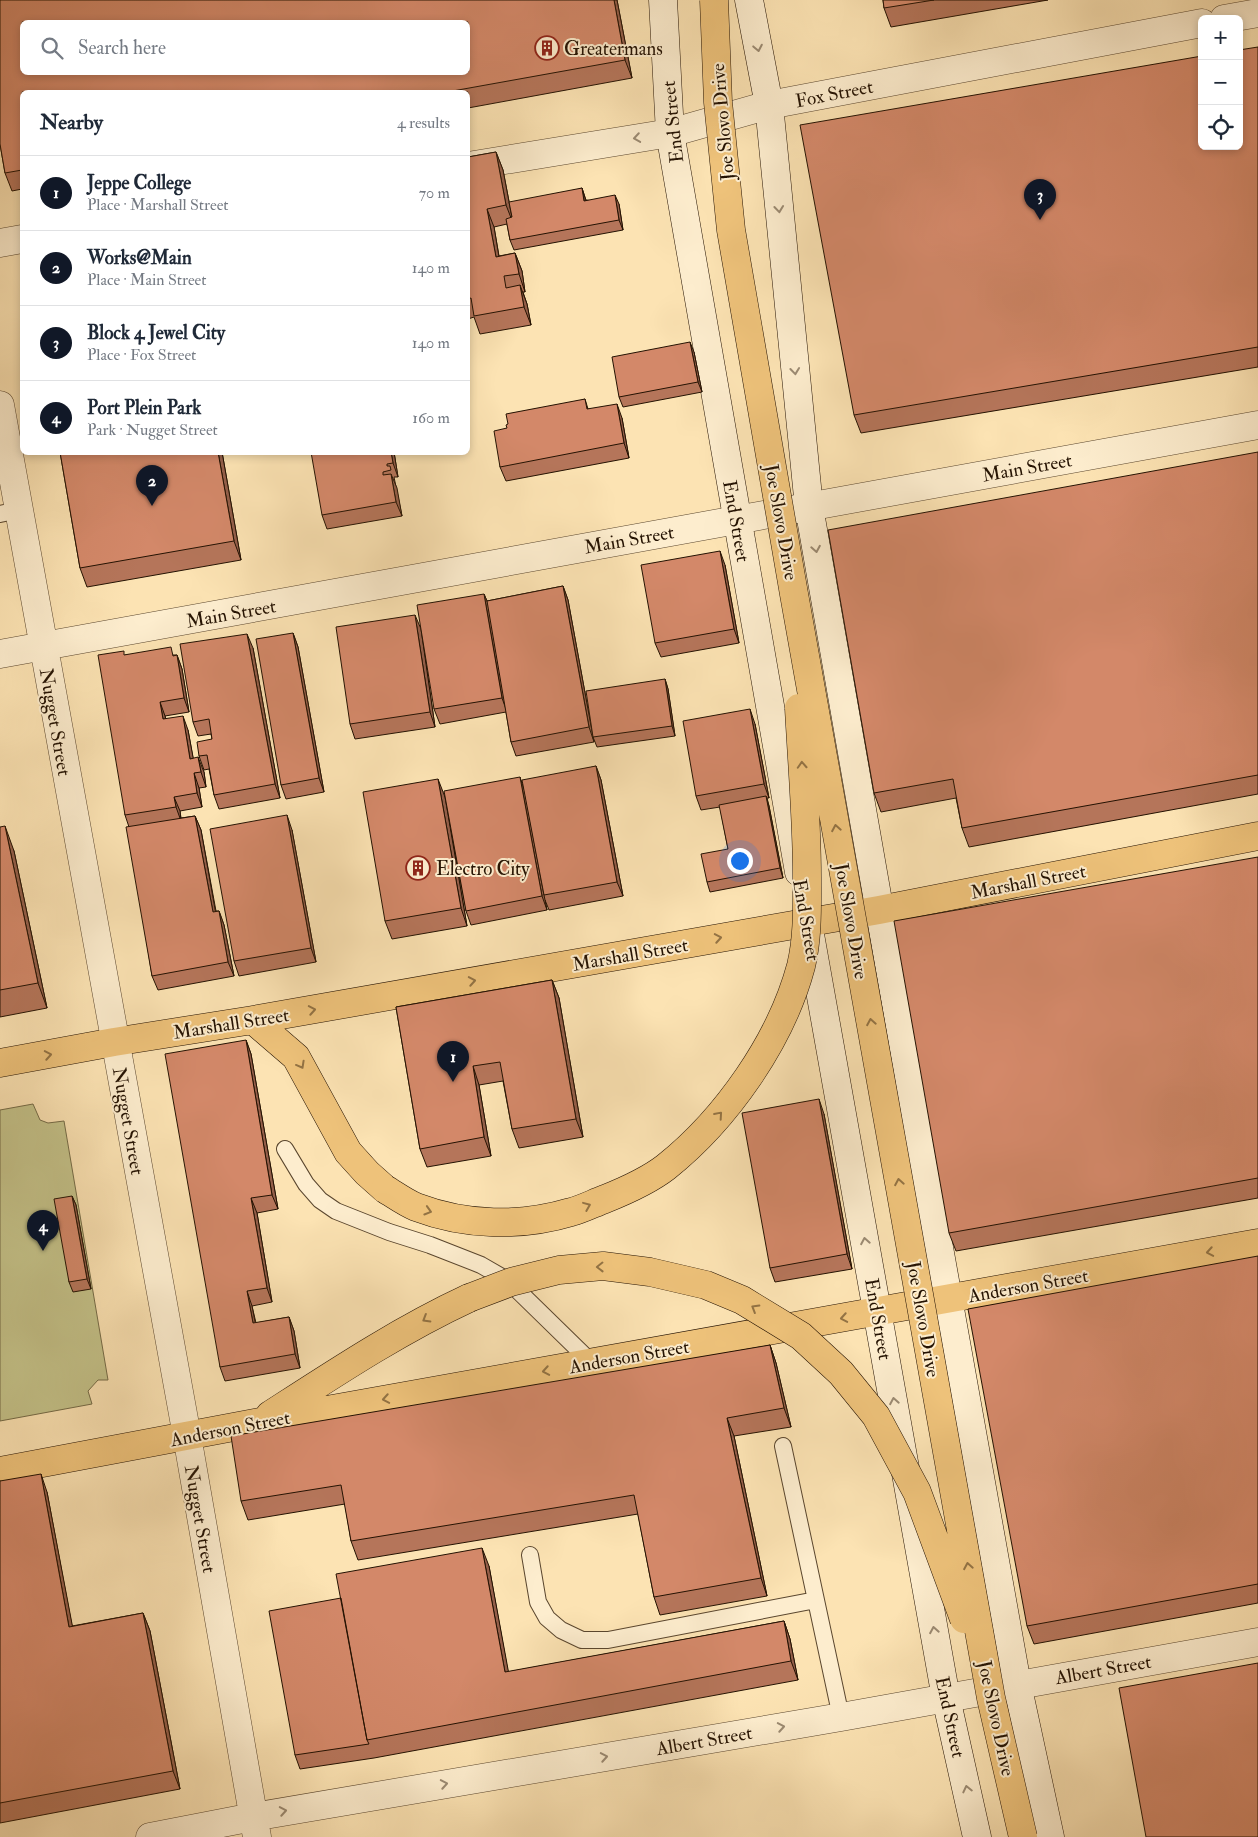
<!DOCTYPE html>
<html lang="en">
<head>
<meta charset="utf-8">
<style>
	body { margin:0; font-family:"IM FELL Double Pica",serif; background:#f2f2f3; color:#1f2937 }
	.controls { position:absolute; right:15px; top:15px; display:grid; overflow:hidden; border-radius:8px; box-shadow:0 2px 8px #0003 }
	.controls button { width:45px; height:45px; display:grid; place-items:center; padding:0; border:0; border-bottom:1px solid #e0e1e3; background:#fff; color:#1f2937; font:25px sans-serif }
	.you { position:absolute; left:739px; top:860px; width:18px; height:18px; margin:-12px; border:4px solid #fff; border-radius:50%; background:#1a73e8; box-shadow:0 0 0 8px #1a73e833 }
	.badge { display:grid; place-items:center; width:32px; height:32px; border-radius:50%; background:#111827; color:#fff; font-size:16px; font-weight:700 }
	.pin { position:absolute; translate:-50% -41px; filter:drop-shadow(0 1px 2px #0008) }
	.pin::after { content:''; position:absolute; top:26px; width:18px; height:15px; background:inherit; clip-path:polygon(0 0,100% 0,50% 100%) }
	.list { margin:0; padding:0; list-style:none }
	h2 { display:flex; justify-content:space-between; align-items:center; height:65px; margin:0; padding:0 20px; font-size:21px }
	h2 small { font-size:16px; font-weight:400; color:#747a83 }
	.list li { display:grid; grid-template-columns:32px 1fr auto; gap:15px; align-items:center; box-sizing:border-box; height:75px; padding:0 20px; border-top:1px solid #e0e1e3 }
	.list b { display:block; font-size:19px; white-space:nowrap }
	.list p { margin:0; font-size:16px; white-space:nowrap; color:#747a83 }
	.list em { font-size:16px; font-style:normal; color:#747a83 }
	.icon { flex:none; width:28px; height:28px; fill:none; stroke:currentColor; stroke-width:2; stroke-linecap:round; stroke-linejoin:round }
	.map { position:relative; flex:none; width:1258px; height:1837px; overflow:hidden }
	.search { position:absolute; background:#fff; box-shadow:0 2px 8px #0003; left:20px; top:20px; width:450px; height:55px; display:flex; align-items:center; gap:12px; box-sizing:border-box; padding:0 18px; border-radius:8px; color:#747a83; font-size:19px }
	.panel { position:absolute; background:#fff; box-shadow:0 2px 8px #0003; left:20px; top:90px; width:450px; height:365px; border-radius:8px }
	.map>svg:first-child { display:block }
	.green { fill:#c4c289; stroke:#746a46 }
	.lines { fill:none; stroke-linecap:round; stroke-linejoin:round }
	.lane-casing { stroke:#5a462e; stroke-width:18 }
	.street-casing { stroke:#5a462e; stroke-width:29 }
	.secondary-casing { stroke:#241202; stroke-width:29 }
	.primary-casing { stroke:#241202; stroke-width:29 }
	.lane { stroke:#fdedce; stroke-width:16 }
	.street { stroke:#fdedce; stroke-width:28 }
	.secondary { stroke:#fdedce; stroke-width:28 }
	.primary { stroke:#eec27a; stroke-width:28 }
	.primary-bridge-casing { stroke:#241202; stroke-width:29; stroke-linecap:butt }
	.primary-bridge { stroke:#eec27a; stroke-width:28 }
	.wall { fill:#b5755a; stroke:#241202; fill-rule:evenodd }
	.shaded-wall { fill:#945f4a; stroke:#241202 }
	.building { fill:#d38869; stroke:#241202; fill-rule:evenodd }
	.oneway { stroke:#9b8a72 }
	.oneway2 { stroke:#937344 }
	.labels { text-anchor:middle; stroke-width:4; stroke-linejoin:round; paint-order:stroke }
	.poi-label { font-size:19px; fill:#241202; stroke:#fdedce; text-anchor:start }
	.street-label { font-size:19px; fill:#241202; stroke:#fdedce }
</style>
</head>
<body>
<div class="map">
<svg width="1258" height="1837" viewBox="0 0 1258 1837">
	<rect width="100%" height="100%" fill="#fce3b3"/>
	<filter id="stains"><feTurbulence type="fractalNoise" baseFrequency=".004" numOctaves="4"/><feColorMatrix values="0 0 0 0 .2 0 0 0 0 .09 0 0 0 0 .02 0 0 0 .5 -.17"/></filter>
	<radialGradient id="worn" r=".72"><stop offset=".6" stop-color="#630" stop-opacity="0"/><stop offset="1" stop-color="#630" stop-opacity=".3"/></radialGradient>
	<path class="green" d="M33,1104L40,1120L48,1123L64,1121L108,1380H98L88,1391L92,1404L0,1421V1110Z"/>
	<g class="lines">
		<g class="lane-casing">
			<path id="lane" d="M0,514L19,510
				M285,1149L306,1184L320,1200L336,1211L389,1232L430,1245L481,1265L507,1280L592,1363
				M783,1446L841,1717
				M530,1555L538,1602L547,1618L561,1630L582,1640H608L816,1600"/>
		</g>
		<g class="street-casing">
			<path id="street" d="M1224,19L1258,13
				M468,166L670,133L769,105L1202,23
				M0,243L22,239
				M0,405L187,1436L257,1837
				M0,654L1258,425
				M150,1837L253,1817L841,1717L1258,1642"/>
		</g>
		<g class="secondary-casing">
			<path id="secondary" d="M663,0L670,133L799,872
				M749,0L769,105L809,507L923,1158L1017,1684L1050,1837
				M809,929L946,1698L977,1837"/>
		</g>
		<g class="primary-casing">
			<path id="primary" d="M253,1020L296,1057L348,1152L367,1173L385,1189
				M0,1063L114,1042L253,1020L879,910L1258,836
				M270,1415C335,1373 400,1330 469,1298
				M0,1471L260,1422L1258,1243"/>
		</g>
		<use href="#lane" class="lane"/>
		<use href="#street" class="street"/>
		<use href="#secondary" class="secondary"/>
		<use href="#primary" class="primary"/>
		<g class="primary-bridge-casing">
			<path id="primary-bridge" d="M714,0L718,102L731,230L794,594L991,1698L1023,1837
				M385,1189C395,1195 406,1203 416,1207C466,1226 521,1227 571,1212C583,1209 594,1203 605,1199C625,1191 648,1181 666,1167C726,1119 781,1041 801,966C808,937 807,907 807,877C807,821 802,764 799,708
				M469,1298L511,1282L559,1270L603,1266L650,1272L706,1285L742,1300L801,1336L841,1373L876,1416L917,1492L964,1619"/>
		</g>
		<use href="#primary-bridge" class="primary-bridge"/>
	</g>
	<path class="wall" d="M0,0H617L632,78L468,108V92H22V189L12,191L5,173L0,144ZM22,22H468V72H22Z
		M883,0H1048L891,27L884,8Z
		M1258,47V367L861,433L854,415Z
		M496,152L503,170L512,217L582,188L586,200L619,204L623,230L514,250L510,240L507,224L494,227L499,256L515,253L522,271L525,292H523L527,304L531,325L480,334L474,317L468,319V157Z
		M694,352L702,392L623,407L619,397Z
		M585,399L588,409L622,418L629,458L506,481L500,467L507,428Z
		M60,452H222L241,560L87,587L80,568Z
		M394,452L398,477H394L402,516L327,529L322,515Z
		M1258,452V794L969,847L962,828L956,798L881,812L874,793Z
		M725,565L739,643L661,657L655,643Z
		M563,586L568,600L594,742L516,756L511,742L506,712L440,724L434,709L484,594L487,601Z
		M421,629L435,727L355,739L350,724Z
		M293,633L298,647L324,792L286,799L281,785Z
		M253,648L280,798L219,809L214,795L209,769L204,770L199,756L212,739L211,734L198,736L193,722Z
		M125,655H177L182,669L189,712L165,716L166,719L188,730L193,758L204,772L206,787L199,788L202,807L180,811L181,818L195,816L201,830L216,911H219L224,925L234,976L158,990L152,976L129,827L125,815Z
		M665,679L668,689L675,736L597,747L593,737Z
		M755,724L769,798H767L769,806L783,878L710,892L707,882L728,849L720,807L701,810L696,796Z
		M596,766L601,780L623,896L549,910L545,900L547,910L471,925L466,911L448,815L467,926L392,939L385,921L445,796L523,787Z
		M0,827L14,851L47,1008L0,1017Z
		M292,830L316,962L239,976L234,961Z
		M1258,857V1198L956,1251L949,1233Z
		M552,980L559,998L583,1137L519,1148L512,1129L503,1081L479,1085L491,1156L427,1167L420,1149L396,1007Z
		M246,1040L251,1054L278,1209L257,1213L272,1302L252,1306L256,1323L289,1317L294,1331L300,1368L225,1381L220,1367Z
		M824,1114L852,1269L775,1282L770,1268Z
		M72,1196L76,1205L91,1289L73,1292L69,1282Z
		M1258,1256V1603L1034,1644L1027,1626Z
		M770,1345L776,1363L791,1427L734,1436L767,1596L660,1615L654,1597L638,1514L358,1560L351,1541L345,1504L248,1520L241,1501Z
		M0,1481L47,1492L72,1626L143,1613L150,1631L180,1789L0,1823Z
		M489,1566L508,1672L784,1621L790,1639L798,1680L374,1758L300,1769L295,1755L341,1598Z"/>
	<path class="shaded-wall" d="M614,0H617L632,78L625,60Z
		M496,152L503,170L513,223L506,205Z
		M582,188L585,198L587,210L584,201Z
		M615,195L619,204L623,230L619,220Z
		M487,209L494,227L502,275L496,257Z
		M515,253L522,271L525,292L519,274Z
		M520,285L527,304L531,325L524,307Z
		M690,342L694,352L702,392L698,382Z
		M617,404L622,418L629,458L624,443Z
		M218,452H222L241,560L234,541Z
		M391,452H394L398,477L393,463Z
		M391,474L397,488L402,516L396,502Z
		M720,551L725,565L739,643L734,629Z
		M563,586L568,600L594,742L589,727Z
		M484,594L490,608L507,712L502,698Z
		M415,615L421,629L435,727L430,712Z
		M293,633L298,647L324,792L319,778Z
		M247,634L253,648L280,798L275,784Z
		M177,655L182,669L189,712L184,698Z
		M665,679L668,689L675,736L672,726Z
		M160,702L165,716L168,733L163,719Z
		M750,709L755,724L769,798L764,784Z
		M183,716L188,730L196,773L190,759Z
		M198,757L204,772L206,787L201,772Z
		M596,766L601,780L623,896L617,882Z
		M194,773L199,788L202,807L197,793Z
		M520,777L525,792L544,895L547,910L542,896Z
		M438,779L445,797L467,926L461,908Z
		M766,796L769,806L783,878L780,868Z
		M174,797L180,811L181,821L176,807Z
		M287,815L292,830L316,962L311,948Z
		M195,816L201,830L218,926L213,912Z
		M5,826L14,851L47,1008L38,983Z
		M219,911L224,925L234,976L228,962Z
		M552,980L559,998L583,1137L576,1119Z
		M246,1040L251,1054L278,1209L272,1195Z
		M473,1066L479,1085L491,1156L484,1137Z
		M819,1099L824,1114L852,1269L847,1254Z
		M72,1196L76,1205L91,1289L87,1279Z
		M251,1198L257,1213L272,1302L267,1288Z
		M247,1291L252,1306L258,1337L253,1323Z
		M289,1317L294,1331L300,1368L295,1354Z
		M770,1345L776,1363L791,1427L784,1408Z
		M727,1418L734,1436L767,1596L761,1578Z
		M41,1474L47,1492L76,1645L69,1627Z
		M482,1548L489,1566L512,1691L505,1672Z
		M143,1613L150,1631L180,1789L173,1771Z
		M784,1621L790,1639L798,1680L791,1661Z"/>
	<path class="building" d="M0,0H614L625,60L447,92H22V170L5,173L0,144ZM22,22H468V72H22Z
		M883,0H934L884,8Z
		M1258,47V347L854,415L800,125L1202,56V146H1239V50Z
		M496,152L506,205L487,209L496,257L515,253L519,274L504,276L506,288L520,285L524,307L474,316L471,298L468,299V157Z
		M582,188L584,201L615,195L619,220L510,240L506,219L512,217L509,202Z
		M690,342L698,382L619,397L612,357Z
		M585,399L587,409L617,404L624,443L500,467L494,431L507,428L506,425L508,424L506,414Z
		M60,452H218L234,541L80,568Z
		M311,452H391L393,463L387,464V466H390L391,470L383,472V475L391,474L396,502L322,515Z
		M1258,452V775L962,828L953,779L874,793L828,530Z
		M720,551L734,629L655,643L641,565Z
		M563,586L589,727L511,742L487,601Z
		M484,594L502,698L434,709L417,605Z
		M415,615L430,712L350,724L336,627Z
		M293,633L319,778L281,785L256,639Z
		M247,634L275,784L214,795L207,755L199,756L197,742L212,739L209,719L193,722L180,644Z
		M171,647L173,656L177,655L184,698L160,702L163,719L183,716L190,759L198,757L201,772L194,773L197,793L174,797L176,807L125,815L98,655L124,651V655Z
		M665,679L672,726L593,737L586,691Z
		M750,709L764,784L696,796L683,721Z
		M596,766L617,882L544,895L522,780Z
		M520,777L542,896L466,911L444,791Z
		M438,779L461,908L385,921L363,792Z
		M766,796L780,868L707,882L701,854L728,849L719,805Z
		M287,815L311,948L234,961L210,829Z
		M195,816L213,912L219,911L228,962L152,976L126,827Z
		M5,826L38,983L0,990V827Z
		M1258,857V1178L949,1233L894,921Z
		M552,980L576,1119L512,1129L500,1062L473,1066L484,1137L420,1149L396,1007Z
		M246,1040L272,1195L251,1198L267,1288L247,1291L253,1323L289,1317L295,1354L220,1367L165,1054Z
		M819,1099L847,1254L770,1268L742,1113Z
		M72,1196L87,1279L69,1282L54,1199Z
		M1258,1256V1584L1027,1626L968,1309Z
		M770,1345L784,1408L727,1418L761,1578L654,1597L634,1495L351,1541L341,1485L241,1501L231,1436Z
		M41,1474L69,1627L143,1613L173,1771L0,1803V1481Z
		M482,1548L505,1672L784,1621L791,1661L367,1740L336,1574Z
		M341,1598L367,1740L369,1744L295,1755L269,1611Z
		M1258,1663V1837H1146L1119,1688Z"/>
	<defs><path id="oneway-chevron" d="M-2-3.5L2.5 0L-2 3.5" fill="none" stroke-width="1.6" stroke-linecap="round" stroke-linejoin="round" transform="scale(1.25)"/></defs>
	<g class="oneway">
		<use href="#oneway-chevron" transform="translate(758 48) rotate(79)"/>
		<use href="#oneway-chevron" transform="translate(637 138) rotate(171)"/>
		<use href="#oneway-chevron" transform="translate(779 209) rotate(84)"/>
		<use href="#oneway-chevron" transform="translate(795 371) rotate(84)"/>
		<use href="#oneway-chevron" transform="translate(816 549) rotate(80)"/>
		<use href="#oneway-chevron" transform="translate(865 1241) rotate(-100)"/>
		<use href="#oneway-chevron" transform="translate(894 1401) rotate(-100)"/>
		<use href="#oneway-chevron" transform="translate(934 1630) rotate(-100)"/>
		<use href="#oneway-chevron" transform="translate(781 1727) rotate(-10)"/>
		<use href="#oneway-chevron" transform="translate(604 1757) rotate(-10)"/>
		<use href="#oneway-chevron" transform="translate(444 1784) rotate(-10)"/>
		<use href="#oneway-chevron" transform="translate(967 1789) rotate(-103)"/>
		<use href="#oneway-chevron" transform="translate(283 1811) rotate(-10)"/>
	</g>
	<g class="oneway2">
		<use href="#oneway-chevron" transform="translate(802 765) rotate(-93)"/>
		<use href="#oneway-chevron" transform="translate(836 828) rotate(-100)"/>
		<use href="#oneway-chevron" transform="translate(718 938) rotate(-10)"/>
		<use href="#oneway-chevron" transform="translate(472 981) rotate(-10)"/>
		<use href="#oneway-chevron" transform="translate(312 1010) rotate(-10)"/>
		<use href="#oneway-chevron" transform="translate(871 1022) rotate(-100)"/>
		<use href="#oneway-chevron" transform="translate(48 1055) rotate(-10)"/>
		<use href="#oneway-chevron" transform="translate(301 1065) rotate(61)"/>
		<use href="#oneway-chevron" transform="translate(719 1115) rotate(-49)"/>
		<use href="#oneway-chevron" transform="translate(899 1182) rotate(-100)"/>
		<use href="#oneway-chevron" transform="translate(587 1206) rotate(-22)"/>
		<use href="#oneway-chevron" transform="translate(428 1211) rotate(17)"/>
		<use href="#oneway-chevron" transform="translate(1210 1252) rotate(170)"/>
		<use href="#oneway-chevron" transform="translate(600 1267) rotate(179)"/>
		<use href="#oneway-chevron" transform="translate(755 1308) rotate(-149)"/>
		<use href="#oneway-chevron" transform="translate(844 1318) rotate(170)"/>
		<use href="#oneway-chevron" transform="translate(426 1319) rotate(149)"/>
		<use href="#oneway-chevron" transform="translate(546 1371) rotate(170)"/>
		<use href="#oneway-chevron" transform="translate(386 1399) rotate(170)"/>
		<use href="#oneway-chevron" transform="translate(968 1566) rotate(-100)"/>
	</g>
	<defs>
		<g id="building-ring" transform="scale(1.25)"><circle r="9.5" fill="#fdedce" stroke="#8f2418" stroke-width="1.5"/><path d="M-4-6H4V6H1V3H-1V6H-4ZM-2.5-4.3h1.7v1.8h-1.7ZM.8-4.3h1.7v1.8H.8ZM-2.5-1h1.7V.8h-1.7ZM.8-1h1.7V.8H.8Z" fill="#8f2418"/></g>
	</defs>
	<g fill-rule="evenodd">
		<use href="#building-ring" x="547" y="48"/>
		<use href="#building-ring" x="418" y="868"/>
	</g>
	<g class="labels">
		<g class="poi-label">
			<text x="564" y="55">Greatermans</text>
			<text x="436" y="875">Electro City</text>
		</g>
		<g class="street-label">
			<text transform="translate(834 93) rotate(-11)" y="7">Fox Street</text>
			<text transform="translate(672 122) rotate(-96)" y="7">End Street</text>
			<text transform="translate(722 122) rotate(-95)" y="7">Joe Slovo Drive</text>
			<text transform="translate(1027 467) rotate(-10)" y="7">Main Street</text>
			<text transform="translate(737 521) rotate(80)" y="7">End Street</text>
			<text transform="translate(782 522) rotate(80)" y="7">Joe Slovo Drive</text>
			<text transform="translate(629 539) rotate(-10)" y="7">Main Street</text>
			<text transform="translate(231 613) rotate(-10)" y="7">Main Street</text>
			<text transform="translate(56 722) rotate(80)" y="7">Nugget Street</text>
			<text transform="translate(1028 881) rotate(-11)" y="7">Marshall Street</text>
			<text transform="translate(807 920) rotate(80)" y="7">End Street</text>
			<text transform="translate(852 921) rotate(80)" y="7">Joe Slovo Drive</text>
			<text transform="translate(630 954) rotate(-10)" y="7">Marshall Street</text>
			<text transform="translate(231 1023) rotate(-9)" y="7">Marshall Street</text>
			<text transform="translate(129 1121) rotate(80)" y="7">Nugget Street</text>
			<text transform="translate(1028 1285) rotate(-10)" y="7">Anderson Street</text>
			<text transform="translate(879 1319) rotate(80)" y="7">End Street</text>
			<text transform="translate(924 1319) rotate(80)" y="7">Joe Slovo Drive</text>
			<text transform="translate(629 1356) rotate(-10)" y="7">Anderson Street</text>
			<text transform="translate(230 1428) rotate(-11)" y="7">Anderson Street</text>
			<text transform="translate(201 1519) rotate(80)" y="7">Nugget Street</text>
			<text transform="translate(1103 1669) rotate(-10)" y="7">Albert Street</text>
			<text transform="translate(951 1717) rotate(78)" y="7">End Street</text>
			<text transform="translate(997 1718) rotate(78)" y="7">Joe Slovo Drive</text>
			<text transform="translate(704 1740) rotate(-10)" y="7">Albert Street</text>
		</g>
	</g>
	<rect width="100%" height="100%" filter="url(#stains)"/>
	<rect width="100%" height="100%" fill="url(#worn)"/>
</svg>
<div class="controls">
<button>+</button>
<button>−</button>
<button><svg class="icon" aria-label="locate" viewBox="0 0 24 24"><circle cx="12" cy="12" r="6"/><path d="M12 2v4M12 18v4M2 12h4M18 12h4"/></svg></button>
</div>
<div class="you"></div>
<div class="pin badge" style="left:453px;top:1082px">1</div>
<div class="pin badge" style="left:152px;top:506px">2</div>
<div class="pin badge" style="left:1040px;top:220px">3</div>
<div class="pin badge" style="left:43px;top:1251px">4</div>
<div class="search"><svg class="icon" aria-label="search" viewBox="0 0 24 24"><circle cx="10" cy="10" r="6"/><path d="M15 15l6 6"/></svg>Search here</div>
<section class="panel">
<h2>Nearby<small>4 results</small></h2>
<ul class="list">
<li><span class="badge">1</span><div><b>Jeppe College</b><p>Place · Marshall Street</p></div><em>70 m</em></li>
<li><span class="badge">2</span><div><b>Works@Main</b><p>Place · Main Street</p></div><em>140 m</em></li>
<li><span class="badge">3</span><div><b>Block 4 Jewel City</b><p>Place · Fox Street</p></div><em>140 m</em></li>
<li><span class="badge">4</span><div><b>Port Plein Park</b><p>Park · Nugget Street</p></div><em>160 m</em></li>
</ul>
</section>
</div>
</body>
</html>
